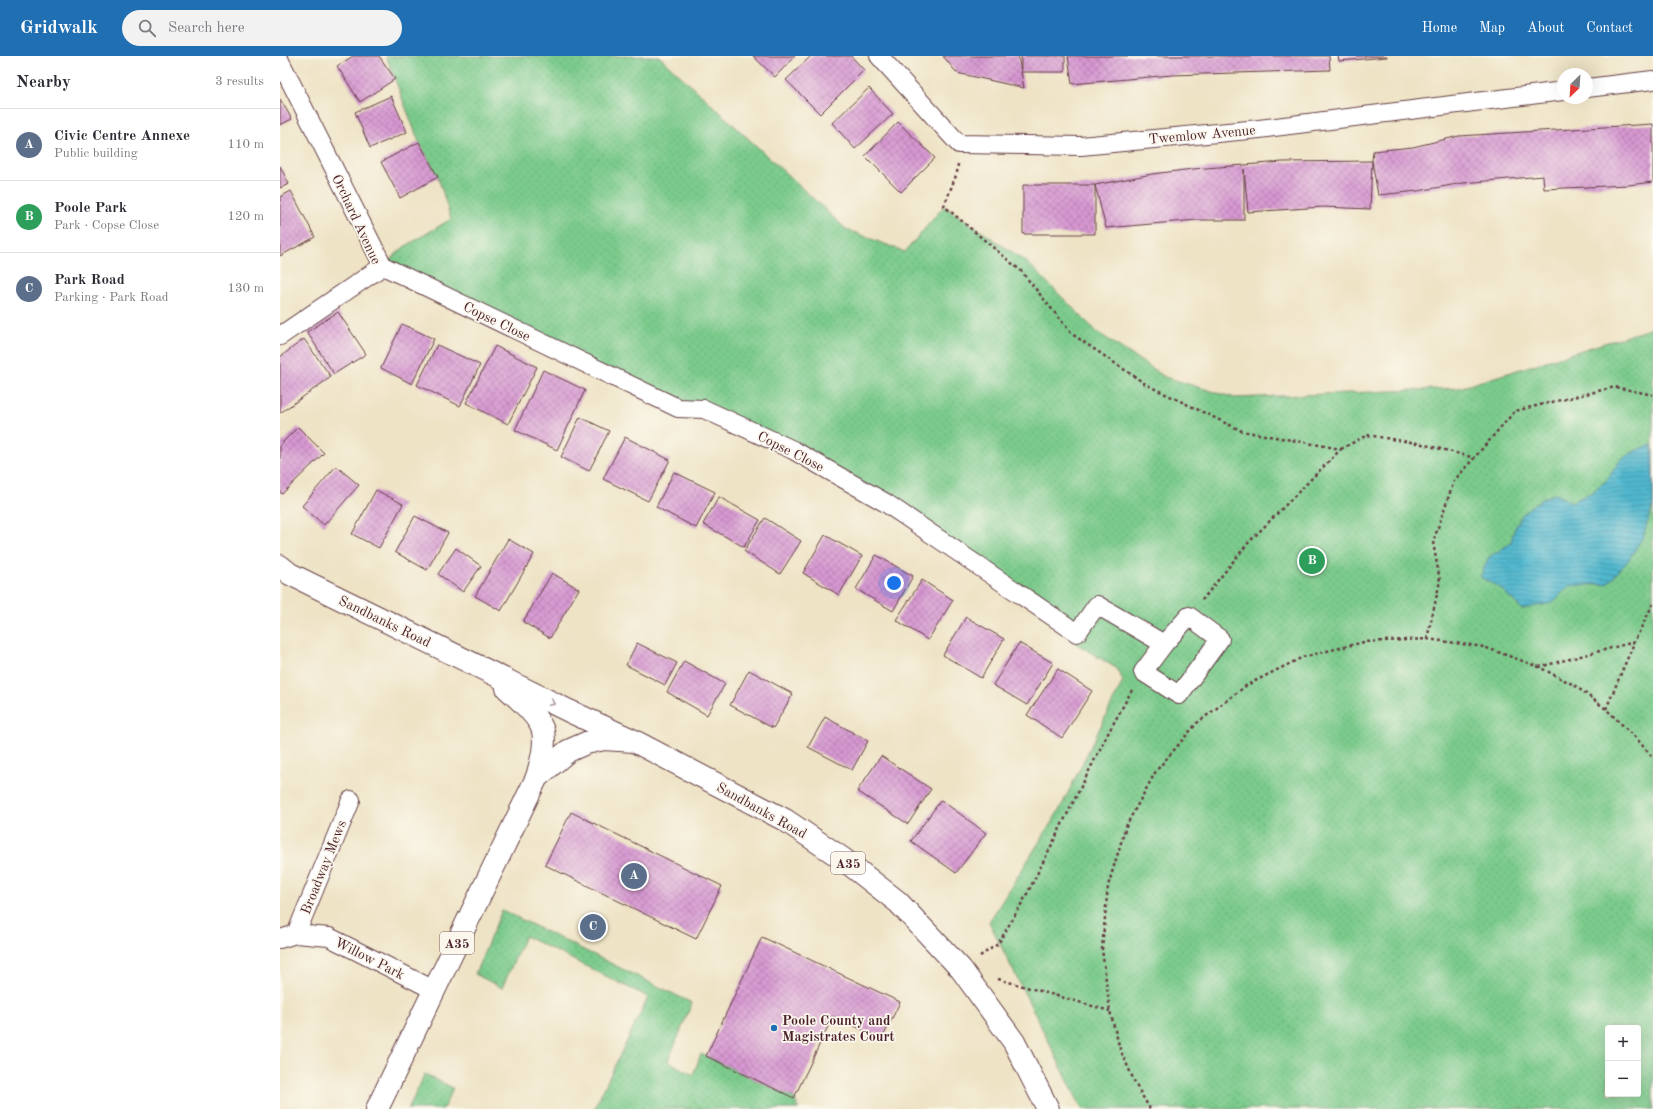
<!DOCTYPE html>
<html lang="en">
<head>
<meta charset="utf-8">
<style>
	body { margin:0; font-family:"Old Standard TT",serif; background:#f2f2f3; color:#2b2b33 }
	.controls { position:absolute; right:12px; bottom:12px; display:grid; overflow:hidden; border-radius:4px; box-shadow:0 4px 16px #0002 }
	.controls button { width:36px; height:36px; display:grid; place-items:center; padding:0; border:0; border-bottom:1px solid #e1e1e2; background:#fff; color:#2b2b33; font:20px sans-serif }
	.compass { position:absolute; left:1277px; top:12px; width:36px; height:36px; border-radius:50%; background:#fff; box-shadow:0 4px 16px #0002; rotate:205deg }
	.you { position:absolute; left:614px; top:527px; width:14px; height:14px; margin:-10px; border:3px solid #fff; border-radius:50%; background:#1a73e8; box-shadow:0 0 0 6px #1a73e833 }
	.badge { display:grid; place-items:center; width:26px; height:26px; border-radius:50%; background:#1f6fb2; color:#fff; font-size:13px; font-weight:700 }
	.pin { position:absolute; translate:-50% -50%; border:2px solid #fff; box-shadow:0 1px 4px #0006 }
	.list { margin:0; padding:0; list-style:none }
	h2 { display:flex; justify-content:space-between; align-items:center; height:52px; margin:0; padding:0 16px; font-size:17px }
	h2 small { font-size:13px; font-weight:400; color:#7c7c81 }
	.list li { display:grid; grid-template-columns:26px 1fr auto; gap:12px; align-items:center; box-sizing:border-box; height:72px; padding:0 16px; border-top:1px solid #e1e1e2 }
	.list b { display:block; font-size:15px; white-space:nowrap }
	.list p { margin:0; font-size:13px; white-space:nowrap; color:#7c7c81 }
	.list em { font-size:13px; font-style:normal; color:#7c7c81 }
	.icon { flex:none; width:22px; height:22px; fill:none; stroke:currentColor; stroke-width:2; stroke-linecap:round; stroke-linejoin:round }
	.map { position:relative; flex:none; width:1373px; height:1053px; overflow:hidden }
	header { display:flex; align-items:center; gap:24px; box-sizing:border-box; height:56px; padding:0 20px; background:#1f6fb2; color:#fff }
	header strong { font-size:19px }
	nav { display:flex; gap:22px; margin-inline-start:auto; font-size:14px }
	.search { width:280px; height:36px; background:#f2f2f3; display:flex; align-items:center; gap:10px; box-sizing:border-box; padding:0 14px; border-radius:22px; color:#7c7c81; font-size:15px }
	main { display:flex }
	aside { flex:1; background:#fff }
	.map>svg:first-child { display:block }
	.park { fill:url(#park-dots); stroke:#62755c; fill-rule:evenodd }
	.water { fill:url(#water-rules); stroke:#4c6b7c }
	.building { fill:url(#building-cross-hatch) }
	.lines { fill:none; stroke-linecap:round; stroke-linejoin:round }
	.minor-casing { stroke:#633c42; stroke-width:20 }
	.secondary-casing { stroke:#633c42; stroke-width:24 }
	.trunk-casing { stroke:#633c42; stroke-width:24 }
	.path { stroke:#633c42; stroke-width:2.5; stroke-dasharray:3 3; stroke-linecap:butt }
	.minor { stroke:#fff; stroke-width:18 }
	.secondary { stroke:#fff; stroke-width:22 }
	.trunk { stroke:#fff; stroke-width:22 }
	.oneway { stroke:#ae9aa0 }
	.poi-dot { fill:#1f6fb2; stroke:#fbf7ec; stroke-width:1.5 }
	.labels { text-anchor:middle; stroke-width:3.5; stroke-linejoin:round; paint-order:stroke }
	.shield { fill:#fbf7ec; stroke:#7f6065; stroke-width:1 }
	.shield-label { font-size:13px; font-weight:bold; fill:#4a1f2b }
	.street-label { font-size:14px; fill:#4a1f2b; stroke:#fbf7ec }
	.poi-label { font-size:14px; font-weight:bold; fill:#4a1f2b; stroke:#fbf7ec; text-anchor:start }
</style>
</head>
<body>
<header>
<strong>Gridwalk</strong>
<div class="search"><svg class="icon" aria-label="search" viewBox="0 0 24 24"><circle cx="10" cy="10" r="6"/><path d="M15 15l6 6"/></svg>Search here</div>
<nav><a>Home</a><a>Map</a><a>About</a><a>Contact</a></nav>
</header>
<main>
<aside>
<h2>Nearby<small>3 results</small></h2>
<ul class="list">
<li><span class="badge" style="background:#5c6f8a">A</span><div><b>Civic Centre Annexe</b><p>Public building</p></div><em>110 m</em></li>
<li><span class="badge" style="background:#2e9e5b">B</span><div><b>Poole Park</b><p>Park · Copse Close</p></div><em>120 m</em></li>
<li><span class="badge" style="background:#5c6f8a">C</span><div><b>Park Road</b><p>Parking · Park Road</p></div><em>130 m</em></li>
</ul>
</aside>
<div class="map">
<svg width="1373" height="1053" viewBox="0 0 1373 1053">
	<defs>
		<pattern id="park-dots" width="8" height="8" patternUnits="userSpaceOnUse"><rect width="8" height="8" fill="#7bcb8c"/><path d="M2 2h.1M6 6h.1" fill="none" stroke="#6cae79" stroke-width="1.8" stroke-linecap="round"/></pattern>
		<pattern id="water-rules" width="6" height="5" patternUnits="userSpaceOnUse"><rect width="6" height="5" fill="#4fb7ce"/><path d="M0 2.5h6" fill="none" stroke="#4494a7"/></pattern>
		<pattern id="building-cross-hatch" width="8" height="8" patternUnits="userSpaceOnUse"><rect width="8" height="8" fill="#d798d2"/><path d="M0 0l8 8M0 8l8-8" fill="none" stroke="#b07bab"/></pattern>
	</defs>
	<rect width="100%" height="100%" fill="#fbf7ec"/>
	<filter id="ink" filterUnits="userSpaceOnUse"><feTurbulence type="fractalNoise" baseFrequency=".025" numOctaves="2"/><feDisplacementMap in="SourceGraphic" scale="8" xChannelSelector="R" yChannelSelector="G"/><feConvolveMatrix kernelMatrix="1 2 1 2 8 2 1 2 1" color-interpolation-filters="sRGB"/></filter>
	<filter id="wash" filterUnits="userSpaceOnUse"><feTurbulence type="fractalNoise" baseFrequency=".012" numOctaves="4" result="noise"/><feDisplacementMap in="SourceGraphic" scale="16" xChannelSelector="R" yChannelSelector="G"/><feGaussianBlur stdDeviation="0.9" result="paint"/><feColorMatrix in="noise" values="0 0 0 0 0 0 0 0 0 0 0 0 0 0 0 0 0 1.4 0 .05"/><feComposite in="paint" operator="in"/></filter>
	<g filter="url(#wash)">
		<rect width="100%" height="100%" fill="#eee3c5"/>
		<path class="park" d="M106,0H379L566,173L625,196L664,150L748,207L817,276L885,321L955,342L1179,332L1373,272V1053H802L709,866L780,753L843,625L836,612L792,585L797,577L513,394L398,352L103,210L124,191L171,163L158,121L139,86ZM1328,972H1358V1038H1328Z
			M222,854L412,947L388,1005L413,1019L421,998L514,1042L519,1053H314L368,941L245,880L222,932L195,918Z
			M145,1018L173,1032L163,1053H128Z"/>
		<path class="water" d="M1372,389L1373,449L1363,481L1348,505L1327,528L1289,530L1272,547L1242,553L1219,531L1200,521L1209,501L1231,487C1235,461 1250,446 1275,438L1292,446L1312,436L1327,424L1341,403L1359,393Z"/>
		<g id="blocks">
			<path class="building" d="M73,0H99L115,23L80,46L57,10Z
				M473,0H515L495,21Z
				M531,0H571L584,14L540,58L506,24Z
				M663,0H738L741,16V0H785V16H741L744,32L677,17Z
				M788,0H1049L1050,14L892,19L792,28Z
				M1058,0H1107V1L1059,5Z
				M589,32L613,58L575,93L552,67Z
				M111,40L127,76L90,92L75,56Z
				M0,43L12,63L0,69Z
				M618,66L655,102L621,136L585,100Z
				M1373,68V126L1348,129L1264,133L1263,120L1183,127L1138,135L1098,139L1092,105L1090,153L1043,151L968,156L964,113V164H917L826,172L815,129L872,118L913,113L1003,106L1092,105L1093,95L1133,91L1179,80Z
				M139,86L158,121L120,142L101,106Z
				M0,110L9,128L0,132Z
				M743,129H815V178H743Z
				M11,135L35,181L0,200V141Z
				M58,256L86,298L54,318L27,276Z
				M122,268L154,283L132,328L101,312Z
				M24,283L51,321L0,357V301Z
				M157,289L200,309L180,350L137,329Z
				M215,290L257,311L228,368L186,347Z
				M263,314L305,334L277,394L235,374Z
				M300,361L329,375L309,415L281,401Z
				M18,371L44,397L2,438L0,436V389Z
				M345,381L390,404L368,445L323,423Z
				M56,410L79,429L44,469L22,450Z
				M394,416L435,436L416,472L376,451Z
				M96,434L123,448L99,492L72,478Z
				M439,441L480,464L464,491L423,468Z
				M135,460L168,477L147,514L115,496Z
				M485,462L521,485L500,518L464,495Z
				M545,479L582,500L559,539L523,517Z
				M228,483L254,498L221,555L195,540Z
				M176,492L201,510L183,536L158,518Z
				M596,499L633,520L613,555L576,533Z
				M272,517L299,533L270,582L243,566Z
				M642,524L673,544L648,584L616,564Z
				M686,561L724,583L701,622L663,599Z
				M357,587L397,607L385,629L346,609Z
				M739,587L773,607L747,649L713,629Z
				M404,605L445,628L427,659L387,636Z
				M778,613L812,635L782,682L747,659Z
				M469,614L513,638L493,672L450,649Z
				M545,661L588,685L572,714L528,691Z
				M601,700L651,733L628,768L577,735Z
				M661,744L706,777L676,817L631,785Z
				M291,756L442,830L416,883L265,809Z
				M482,881L620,946L602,983L553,960L514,1042L426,1000Z"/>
		</g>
	</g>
	<g filter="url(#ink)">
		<use href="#blocks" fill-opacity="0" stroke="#633c42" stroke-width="1"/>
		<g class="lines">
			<g class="minor-casing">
				<path id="minor" d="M599,0L679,88L801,90L979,73L1283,35
					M0,5L103,210L0,280
					M1307,32L1373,24
					M103,210L398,352L424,353L513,394L606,447L797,577L817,549L884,588
					M909,560L940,583L899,639L863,616L884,588Z
					M16,878L71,744
					M0,883L16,878L49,881L154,934"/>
			</g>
			<g class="secondary-casing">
				<path id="secondary" d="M0,510L10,518L289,655L352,684
					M227,632C237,641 260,662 263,675C266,690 261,706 257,721"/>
			</g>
			<g class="trunk-casing">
				<path id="trunk" d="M97,1053L257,721L288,695L306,687L324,683L354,685L505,764L563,803L618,846L681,913L734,986L768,1053"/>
			</g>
			<path class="path" d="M678,108L677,117L664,150L741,215L792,278L867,329L962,375L1061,393L969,486L922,544
				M1061,393L1087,379L1142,388L1195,402
				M1147,583L1160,525L1153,486L1174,425L1235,355L1335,331L1373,339
				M1259,611L1354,586L1373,548
				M1326,653L1354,587
				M700,900L718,888L746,840L826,681L852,634
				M718,923L830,955
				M870,1053L856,1029L840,993L830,955L822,893L828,830L846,770L876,715L917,667L967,629L1023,601L1084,586L1147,583L1204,591L1259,611L1294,629L1326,653L1357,683L1373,702"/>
			<use href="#minor" class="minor"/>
			<use href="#secondary" class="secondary"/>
			<use href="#trunk" class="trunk"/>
		</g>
		<defs><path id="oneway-chevron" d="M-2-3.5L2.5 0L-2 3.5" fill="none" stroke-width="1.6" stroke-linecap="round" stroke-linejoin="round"/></defs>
		<use class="oneway" href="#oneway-chevron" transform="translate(272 647) rotate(26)"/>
	</g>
	<circle class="poi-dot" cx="494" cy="972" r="4"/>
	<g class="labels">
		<g class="shield">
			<rect x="551" y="796" width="34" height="22" rx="3"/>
			<rect x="160" y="876" width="34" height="22" rx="3"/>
		</g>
		<g class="shield-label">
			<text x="568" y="812">A35</text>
			<text x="177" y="892">A35</text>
		</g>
		<g class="street-label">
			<text transform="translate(922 78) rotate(-5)" y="5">Twemlow Avenue</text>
			<text transform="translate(77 163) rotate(65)" y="5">Orchard Avenue</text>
			<text transform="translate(217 265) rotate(26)" y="5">Copse Close</text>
			<text transform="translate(511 395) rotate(27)" y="5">Copse Close</text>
			<text transform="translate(105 565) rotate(26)" y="5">Sandbanks Road</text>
			<text transform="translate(482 754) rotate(29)" y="5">Sandbanks Road</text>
			<text transform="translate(43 811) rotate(-68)" y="5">Broadway Mews</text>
			<text transform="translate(90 902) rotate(27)" y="5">Willow Park</text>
		</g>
		<g class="poi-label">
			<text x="502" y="969">Poole County and<tspan x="502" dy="16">Magistrates Court</tspan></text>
		</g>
	</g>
</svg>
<div class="controls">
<button>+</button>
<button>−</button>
</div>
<svg class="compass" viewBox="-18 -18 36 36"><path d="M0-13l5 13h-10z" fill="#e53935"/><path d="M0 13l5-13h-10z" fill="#7c7c81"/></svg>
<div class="you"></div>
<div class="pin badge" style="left:354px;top:820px;background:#5c6f8a">A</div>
<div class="pin badge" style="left:1032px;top:505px;background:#2e9e5b">B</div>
<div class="pin badge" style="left:313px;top:871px;background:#5c6f8a">C</div>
</div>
</main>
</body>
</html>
